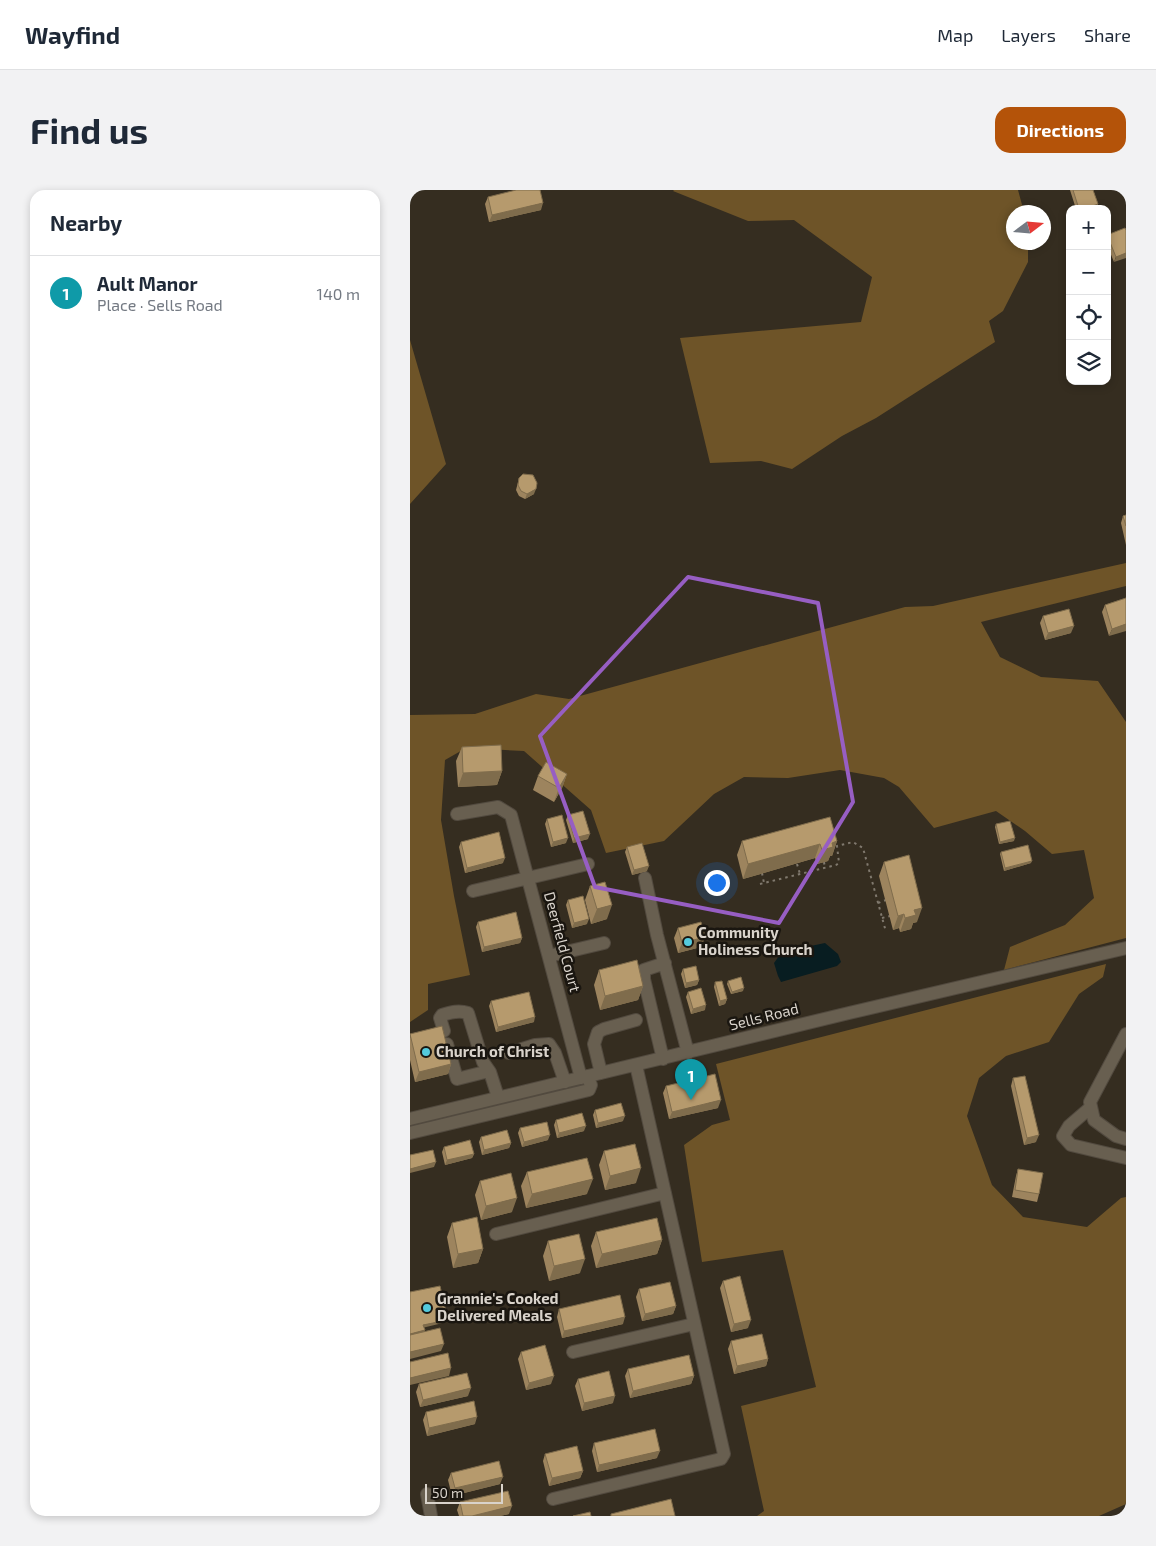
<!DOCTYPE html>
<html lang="en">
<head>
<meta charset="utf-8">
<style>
	body { margin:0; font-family:"Exo 2",sans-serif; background:#f2f2f3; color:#1f2937 }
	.controls { position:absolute; right:15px; top:15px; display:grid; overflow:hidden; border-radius:10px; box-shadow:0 2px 8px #0003 }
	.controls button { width:45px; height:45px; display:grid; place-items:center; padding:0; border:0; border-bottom:1px solid #e0e1e3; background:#fff; color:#1f2937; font:25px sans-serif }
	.compass { position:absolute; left:596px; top:15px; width:45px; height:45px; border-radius:50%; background:#fff; box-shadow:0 2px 8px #0003; rotate:74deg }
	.scale { position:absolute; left:15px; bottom:12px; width:78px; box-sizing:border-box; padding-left:5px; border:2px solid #d9d3cb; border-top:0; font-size:14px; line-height:18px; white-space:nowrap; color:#d9d3cb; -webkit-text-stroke:4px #1a1610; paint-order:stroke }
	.you { position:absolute; left:306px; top:692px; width:18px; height:18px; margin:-12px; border:4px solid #fff; border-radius:50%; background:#1a73e8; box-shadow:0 0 0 8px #1a73e833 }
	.badge { display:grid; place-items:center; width:32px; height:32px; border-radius:50%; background:#b45309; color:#fff; font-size:16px; font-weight:700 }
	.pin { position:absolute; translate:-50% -41px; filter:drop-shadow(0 1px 2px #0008) }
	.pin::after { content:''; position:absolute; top:26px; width:18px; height:15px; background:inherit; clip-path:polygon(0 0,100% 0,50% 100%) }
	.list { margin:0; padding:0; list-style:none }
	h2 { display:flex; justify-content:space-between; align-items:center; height:65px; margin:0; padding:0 20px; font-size:21px }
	h2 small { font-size:16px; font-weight:400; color:#747a83 }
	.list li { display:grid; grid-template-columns:32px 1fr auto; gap:15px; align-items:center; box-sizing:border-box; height:75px; padding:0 20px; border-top:1px solid #e0e1e3 }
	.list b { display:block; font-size:19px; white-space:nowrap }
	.list p { margin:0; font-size:16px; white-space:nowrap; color:#747a83 }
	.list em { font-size:16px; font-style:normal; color:#747a83 }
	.icon { flex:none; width:28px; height:28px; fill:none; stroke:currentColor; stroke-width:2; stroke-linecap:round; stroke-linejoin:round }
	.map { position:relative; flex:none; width:716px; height:1326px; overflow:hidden; border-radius:15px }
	header { display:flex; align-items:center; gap:30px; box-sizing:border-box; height:70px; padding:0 25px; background:#fff; border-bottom:1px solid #e0e1e3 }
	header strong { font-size:24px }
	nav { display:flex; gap:28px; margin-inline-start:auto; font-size:18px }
	.intro { display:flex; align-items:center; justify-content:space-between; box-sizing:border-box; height:120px; padding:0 30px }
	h1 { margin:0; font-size:35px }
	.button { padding:12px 22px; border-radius:15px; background:#b45309; color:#fff; font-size:18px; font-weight:700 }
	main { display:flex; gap:30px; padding:0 30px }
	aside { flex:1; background:#fff; border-radius:15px; box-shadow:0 2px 8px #0003 }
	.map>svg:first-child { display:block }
	.forest { fill:#6e5428 }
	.water { fill:#081d21 }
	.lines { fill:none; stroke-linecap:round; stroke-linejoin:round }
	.minor-casing { stroke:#524a3f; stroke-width:14 }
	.path { stroke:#80796e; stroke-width:2; stroke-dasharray:2.5 4; stroke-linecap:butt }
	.minor { stroke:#685f50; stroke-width:12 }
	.wall { fill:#9d845e }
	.shaded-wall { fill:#7f6c4c }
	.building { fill:#b69a6d; stroke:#7f6c4c }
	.marked { fill:none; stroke:#975ec3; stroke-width:4; stroke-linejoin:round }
	.poi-dot { fill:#54cadd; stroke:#1a1610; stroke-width:2 }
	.labels { text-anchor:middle; stroke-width:5; stroke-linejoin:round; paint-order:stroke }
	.poi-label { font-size:15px; font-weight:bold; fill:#d9d3cb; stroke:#1a1610; text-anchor:start }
	.street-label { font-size:15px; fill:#d9d3cb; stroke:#1a1610 }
</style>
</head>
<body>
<header>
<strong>Wayfind</strong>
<nav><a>Map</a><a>Layers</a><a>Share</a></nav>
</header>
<div class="intro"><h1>Find us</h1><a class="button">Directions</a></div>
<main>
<aside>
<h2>Nearby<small></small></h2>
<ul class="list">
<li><span class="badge" style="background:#0f9aa8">1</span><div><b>Ault Manor</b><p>Place · Sells Road</p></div><em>140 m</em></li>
</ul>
</aside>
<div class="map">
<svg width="716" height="1326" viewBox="0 0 716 1326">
	<rect width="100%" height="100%" fill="#352d20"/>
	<path class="forest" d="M264,0H608L614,22H604V52L618,53V72L593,121L579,131L585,152L466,228L432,246L382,279L351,271L300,273L270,148L451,132L462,87L384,30L338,31L263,1Z
		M0,150L36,274L0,314Z
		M716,373V396L571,432L590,467L631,487L688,491L716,532V748L594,780L600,757L655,735L684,708L674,660L642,664L615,641L586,621L524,638L489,597L474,588L430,580L378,588L334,587L304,604L254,651L196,663L181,620L114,561L56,558L35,570L31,630L44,706L60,785L18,794V820L0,832V525L65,524L126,504L159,509L495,417L523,416Z
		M696,774L693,787L669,804L639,852L596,866L569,888L557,926L582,995L613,1027L677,1037L711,1008L716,1007V1314L689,1326H347L354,1321L331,1216L406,1197L373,1060L292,1072L274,955L302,935L320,930L306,874Z"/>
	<path class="water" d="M415,753L428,764L431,772L427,776L371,792L368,786L364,773L372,762Z"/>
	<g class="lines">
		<g class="minor-casing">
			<path id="minor" d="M47,624L88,617L101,625L171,888
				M235,688L247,745L278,863
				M63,701L178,674
				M139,766L194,753
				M34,841L30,828L32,825C41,822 49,820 58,823L73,872L80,882L88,907
				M716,844L680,912L684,930L706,946L716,949
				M37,854L47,889L79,881
				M99,863L125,855L139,854L145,863L155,892
				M253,869L234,789V780L255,773
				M191,883L184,854L188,842L194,839L226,830
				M681,917L659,936L653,946L661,955L716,968
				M0,929L439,823L716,758
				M0,943L179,900L181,895L177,886
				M86,1044L255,1003
				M163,1162L284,1134
				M17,1304L21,1326
				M143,1309L311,1269L314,1264L226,875"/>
		</g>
		<path class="path" d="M414,672L415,678
			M387,674L390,684
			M352,683L354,693
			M350,694L426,675L429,673L427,656L443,652L453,658L476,742
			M468,713L476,710
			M472,728L480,726"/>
		<use href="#minor" class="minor"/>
	</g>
	<path class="wall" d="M660,0H683L688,14L686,19H666Z
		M78,7L131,20L79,32L75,14Z
		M716,40L704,72L697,55V45Z
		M109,288L124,304L115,309L109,306L106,300Z
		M716,325V355L711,333L713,326Z
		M716,408L699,446L692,422L695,415Z
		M633,426L661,443L635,450L630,433Z
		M52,557L92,581L87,595L48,597L46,571Z
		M157,584L152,598L144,612L123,600L128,586Z
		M158,625L178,649L163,653L156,630Z
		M137,629L156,653L141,657L135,634Z
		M586,634L604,651L589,654L585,637Z
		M332,651H427L422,666H420L418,671L407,674L405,668L333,689L327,665Z
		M51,652L93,673L55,683L49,657Z
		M217,657L237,681L222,685L215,662Z
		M591,662L621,673L594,681L590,664Z
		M474,672L507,732L503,733L501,739L490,742L489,738L483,740L469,686Z
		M180,696L197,729L181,734L175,710Z
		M158,710L177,734L162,738L156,715Z
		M68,732L112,748L110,753L72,762L66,737Z
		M268,738L295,747L291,757L268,763L264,748Z
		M273,779L289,790L287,795L275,798L271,784Z
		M189,780L233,796L228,810L190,820L184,795Z
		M318,791L333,801L321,804L317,794Z
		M305,792L317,809L315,814L309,816L304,797Z
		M278,802L295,820L281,824L276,807Z
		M81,811L124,832L86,842L79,816Z
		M0,847L41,874L38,884L5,892L0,870Z
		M603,888L626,952L614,955L601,896Z
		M256,896L308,918L259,929L253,903Z
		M185,920L213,931L186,938L183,925Z
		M146,930L174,941L147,948L144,935Z
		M110,938L138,950L112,957L108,943Z
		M71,947L101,953L99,958L72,965L69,952Z
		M34,957L64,964L62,968L35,975L32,962Z
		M194,961L226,993L195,1000L189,975Z
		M608,979L629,1004L627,1012L602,1007L606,986Z
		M117,982L177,1004L116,1018L111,996Z
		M70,991L102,1022L71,1030L65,1005Z
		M42,1033L73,1059L68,1073L43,1078L37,1047Z
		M186,1042L252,1050L247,1064L186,1078L181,1056Z
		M138,1051L170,1083L139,1091L133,1066Z
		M313,1091L338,1138L321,1142L310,1098Z
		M229,1099L266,1116L263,1124L232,1131L226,1107Z
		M149,1119L213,1134L152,1148L147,1127Z
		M321,1151L358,1169L356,1176L324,1184L318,1159Z
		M111,1162L141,1194L116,1200L108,1169Z
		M218,1179L284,1186L281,1194L220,1208L215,1186Z
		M168,1189L203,1213L172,1221L165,1196Z
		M9,1194L58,1206L10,1217L6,1202Z
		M16,1222L65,1234L17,1246L13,1230Z
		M184,1253L247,1268L187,1282L182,1261Z
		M135,1264L173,1281L170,1288L139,1296L133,1271Z
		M41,1283L90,1294L42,1306L38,1290Z
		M50,1312L99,1324L90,1326H49L47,1320Z"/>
	<path class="shaded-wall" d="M133,13L131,20L79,32L82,25Z
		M688,14L686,19H675Z
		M716,63V68L704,72L706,67Z
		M126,299L124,304L115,309L117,304Z
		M716,434V441L699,446L702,439Z
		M664,436L661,443L635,450L638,443Z
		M92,581L87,595L48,597L53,583Z
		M157,584L152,598L144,612L149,598Z
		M180,644L178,649L163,653L164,648Z
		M158,648L156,653L141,657L143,652Z
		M605,648L604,651L589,654L590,652Z
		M427,651L422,666H420L418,671L407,674L412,660L422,653Z
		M410,654L405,668L333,689L338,674Z
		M95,668L93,673L55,683L57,678Z
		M622,671L621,673L594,681L595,678Z
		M239,676L237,681L222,685L224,680Z
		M202,715L197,729L181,734L187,719Z
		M512,718L507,732L503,733L501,739L490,742L495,728L504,720Z
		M494,724L489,738L483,740L488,726Z
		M179,729L177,734L162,738L164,733Z
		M295,747L291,757L268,763L272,753Z
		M112,748L110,753L72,762L74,757Z
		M289,790L287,795L275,798L276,793Z
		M233,796L228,810L190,820L195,806Z
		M334,798L333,801L321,804L322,802Z
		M317,809L315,814L309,816L310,811Z
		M296,815L295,820L281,824L283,819Z
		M125,827L124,832L86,842L88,837Z
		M41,874L38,884L5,892L9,882Z
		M311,910L308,918L259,929L262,922Z
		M215,926L213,931L186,938L188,933Z
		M176,936L174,941L147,948L149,943Z
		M140,945L138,950L112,957L114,952Z
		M629,945L626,952L614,955L617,948Z
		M101,953L99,958L72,965L74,960Z
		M64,964L62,968L35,975L37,970Z
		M26,972L24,977L0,983V979Z
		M231,978L226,993L195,1000L200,986Z
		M183,989L177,1004L116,1018L122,1004Z
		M107,1008L102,1022L71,1030L76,1016Z
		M252,1050L247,1064L186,1078L192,1064Z
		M73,1059L68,1073L43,1078L48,1064Z
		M175,1069L170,1083L139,1091L144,1076Z
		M266,1116L263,1124L232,1131L235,1124Z
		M215,1127L213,1134L152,1148L154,1141Z
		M38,1130L37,1132L12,1138L13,1135Z
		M341,1130L338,1138L321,1142L324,1134Z
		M15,1140L14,1143L0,1146V1144Z
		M34,1154L31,1161L0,1169V1162Z
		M358,1169L356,1176L324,1184L327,1176Z
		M41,1178L39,1186L0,1195V1188Z
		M144,1186L141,1194L116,1200L119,1193Z
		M284,1186L281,1194L220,1208L223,1201Z
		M61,1198L58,1206L10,1217L13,1210Z
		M205,1206L203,1213L172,1221L174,1213Z
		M67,1227L65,1234L17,1246L19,1238Z
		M250,1261L247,1268L187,1282L189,1275Z
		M173,1281L170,1288L139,1296L142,1288Z
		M93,1287L90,1294L42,1306L45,1298Z
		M102,1316L99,1324L90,1326H62Z"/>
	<path class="building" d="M106,0H130L133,13L82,25L78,7Z
		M663,0H683L688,14L675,19H669Z
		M715,38L716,40V63L706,67L697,45Z
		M113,284L123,285L127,293L126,299L117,304L111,301L108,295L109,288Z
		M716,325V336L713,326Z
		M716,408V434L702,439L695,415Z
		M659,419L664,436L638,443L633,426Z
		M91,555L92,581L53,583L52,557Z
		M136,572L157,584L149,598L128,586Z
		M173,621L180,644L164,648L158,625Z
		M152,625L158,648L143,652L137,629Z
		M420,627L427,651L422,653L423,657L412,660L410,654L338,674L332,651Z
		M600,631L605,648L590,652L586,634Z
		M89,642L95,668L57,678L51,652Z
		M232,653L239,676L224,680L217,657Z
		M618,655L622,671L595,678L591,662Z
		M499,665L512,718L504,720L506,725L495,728L494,724L488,726L474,672Z
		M195,692L202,715L187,719L180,696Z
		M173,706L179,729L164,733L158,710Z
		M106,722L112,748L74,757L68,732Z
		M291,732L295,747L272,753L268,738Z
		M227,770L233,796L195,806L189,780Z
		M286,776L289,790L276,793L273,779Z
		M331,787L334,798L322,802L318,791Z
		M312,791L317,809L310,811L305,792Z
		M291,798L296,815L283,819L278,802Z
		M119,802L125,827L88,837L81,811Z
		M32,836L41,874L9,882L0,844Z
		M305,884L311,910L262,922L256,896Z
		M615,886L629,945L617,948L603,888Z
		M211,913L215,926L188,933L185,920Z
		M172,923L176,936L149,943L146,930Z
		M137,932L140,945L114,952L110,938Z
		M97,940L101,953L74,960L71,947Z
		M60,950L64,964L37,970L34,957Z
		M225,954L231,978L200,986L194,961Z
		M23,960L26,972L0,979V965Z
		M177,968L183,989L122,1004L117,982Z
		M608,979L633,983L629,1004L605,1000Z
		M101,983L107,1008L76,1016L70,991Z
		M67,1027L73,1059L48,1064L42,1033Z
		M247,1028L252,1050L192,1064L186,1042Z
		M169,1044L175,1069L144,1076L138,1051Z
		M330,1086L341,1130L324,1134L313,1091Z
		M260,1092L266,1116L235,1124L229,1099Z
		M30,1096L38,1130L13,1135L15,1140L0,1144V1102Z
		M210,1105L215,1127L154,1141L149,1119Z
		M30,1138L34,1154L0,1162V1145Z
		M352,1144L358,1169L327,1176L321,1151Z
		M135,1155L144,1186L119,1193L111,1162Z
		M38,1163L41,1178L0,1188V1172Z
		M279,1165L284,1186L223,1201L218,1179Z
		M199,1181L205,1206L174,1213L168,1189Z
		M57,1183L61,1198L13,1210L9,1194Z
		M64,1211L67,1227L19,1238L16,1222Z
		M245,1239L250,1261L189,1275L184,1253Z
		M167,1256L173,1281L142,1288L135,1264Z
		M89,1271L93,1287L45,1298L41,1283Z
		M98,1301L102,1316L62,1326H53L50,1312Z
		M261,1309L265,1326H201V1324Z
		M180,1322L181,1326H163Z"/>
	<path class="marked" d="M278,387L408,413L443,612L369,733L185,697L130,546Z"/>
	<g class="poi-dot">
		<circle cx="278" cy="752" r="5"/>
		<circle cx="16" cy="862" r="5"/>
		<circle cx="17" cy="1118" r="5"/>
	</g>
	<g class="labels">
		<g class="poi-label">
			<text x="288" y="748">Community<tspan x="288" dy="17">Holiness Church</tspan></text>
			<text x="26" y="867">Church of Christ</text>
			<text x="27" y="1114">Grannie's Cooked<tspan x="27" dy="17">Delivered Meals</tspan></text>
		</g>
		<g class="street-label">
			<text transform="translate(152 752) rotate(75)" y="5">Deerfield Court</text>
			<text transform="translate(354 827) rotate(-14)" y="5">Sells Road</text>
		</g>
	</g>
</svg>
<div class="controls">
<button>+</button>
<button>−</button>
<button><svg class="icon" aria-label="locate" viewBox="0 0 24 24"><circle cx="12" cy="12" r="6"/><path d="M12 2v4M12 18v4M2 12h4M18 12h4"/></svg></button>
<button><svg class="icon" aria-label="layers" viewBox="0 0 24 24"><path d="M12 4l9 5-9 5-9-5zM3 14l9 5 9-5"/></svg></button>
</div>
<svg class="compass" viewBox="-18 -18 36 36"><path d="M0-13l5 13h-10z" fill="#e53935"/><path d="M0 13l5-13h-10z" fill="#747a83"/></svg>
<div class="scale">50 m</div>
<div class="you"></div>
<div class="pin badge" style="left:281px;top:910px;background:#0f9aa8">1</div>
</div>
</main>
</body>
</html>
